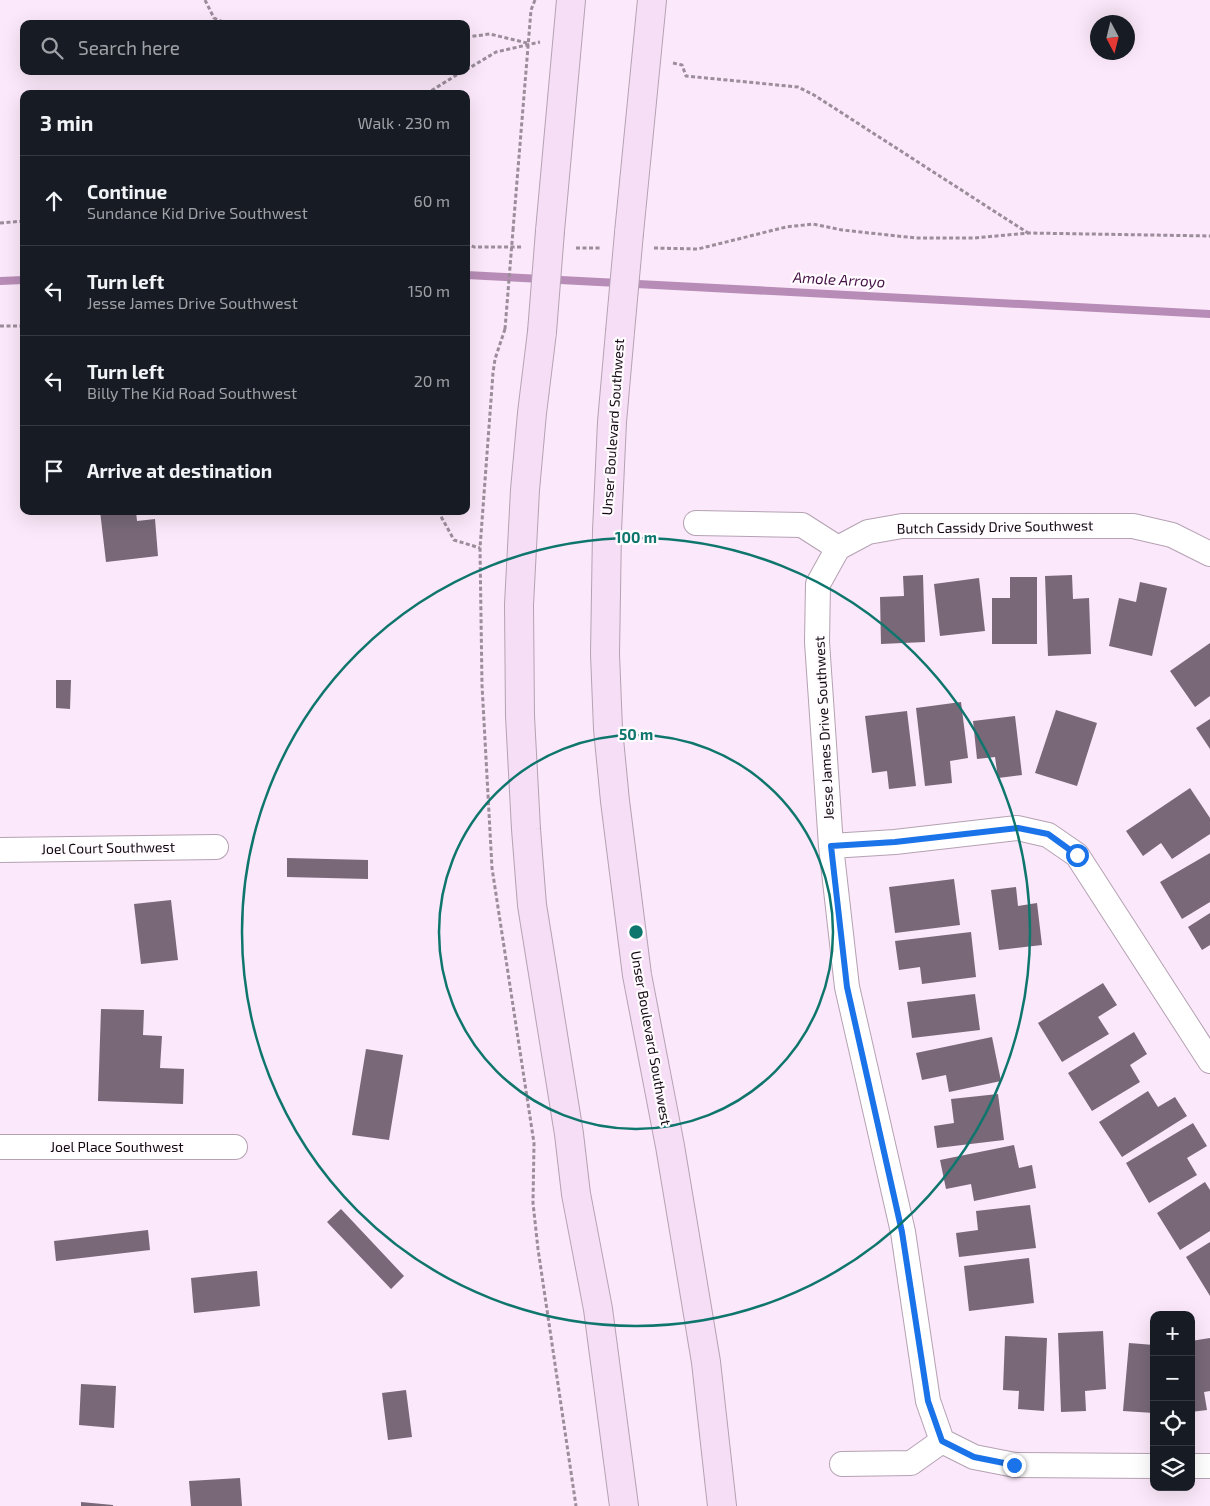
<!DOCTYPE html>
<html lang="en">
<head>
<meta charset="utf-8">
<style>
	body { margin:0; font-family:"Exo 2",sans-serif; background:#20242c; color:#f1f3f6 }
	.controls { position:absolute; right:15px; bottom:15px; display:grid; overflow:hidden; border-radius:10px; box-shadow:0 5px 20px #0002 }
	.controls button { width:45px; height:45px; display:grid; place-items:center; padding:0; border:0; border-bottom:1px solid #363941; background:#171b24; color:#f1f3f6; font:25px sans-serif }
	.compass { position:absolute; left:1090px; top:15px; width:45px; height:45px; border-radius:50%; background:#171b24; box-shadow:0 5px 20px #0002; rotate:173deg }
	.stop { position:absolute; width:15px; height:15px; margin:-11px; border:4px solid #1a73e8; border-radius:50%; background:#fff }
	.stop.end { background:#1a73e8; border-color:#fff; box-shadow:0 1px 5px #0008 }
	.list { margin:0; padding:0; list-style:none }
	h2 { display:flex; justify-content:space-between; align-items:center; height:65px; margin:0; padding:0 20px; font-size:21px }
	h2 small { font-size:16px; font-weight:400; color:#9ea1a6 }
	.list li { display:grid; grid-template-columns:32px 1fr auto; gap:15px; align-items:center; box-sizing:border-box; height:90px; padding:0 20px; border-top:1px solid #363941 }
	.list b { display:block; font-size:19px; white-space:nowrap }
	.list p { margin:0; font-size:16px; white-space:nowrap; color:#9ea1a6 }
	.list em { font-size:16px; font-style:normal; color:#9ea1a6 }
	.icon { flex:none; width:28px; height:28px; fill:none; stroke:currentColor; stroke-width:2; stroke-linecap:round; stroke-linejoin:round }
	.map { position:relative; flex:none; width:1210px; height:1506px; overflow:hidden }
	.search { position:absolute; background:#171b24; box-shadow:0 5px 20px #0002; left:20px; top:20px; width:450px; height:55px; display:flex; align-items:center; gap:12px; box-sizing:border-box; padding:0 18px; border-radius:10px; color:#9ea1a6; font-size:19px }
	.panel { position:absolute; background:#171b24; box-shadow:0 5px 20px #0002; left:20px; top:90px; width:450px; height:425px; border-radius:10px }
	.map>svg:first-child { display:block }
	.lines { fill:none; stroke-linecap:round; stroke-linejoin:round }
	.stream { stroke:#b78cb6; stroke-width:8 }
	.building { fill:#786878 }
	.minor-casing { stroke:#b4a2b3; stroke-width:26 }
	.secondary-casing { stroke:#b4a2b3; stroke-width:30 }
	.path { stroke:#9b8d9a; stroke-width:3; stroke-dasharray:4 2.5; stroke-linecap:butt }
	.minor { stroke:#fff; stroke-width:24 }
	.secondary { stroke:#f6def6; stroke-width:28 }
	.secondary-bridge-casing { stroke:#b4a2b3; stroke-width:30; stroke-linecap:butt }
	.path-bridge { stroke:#9b8d9a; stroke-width:3; stroke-dasharray:4 2.5; stroke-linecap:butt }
	.secondary-bridge { stroke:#f6def6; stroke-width:28 }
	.route { stroke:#1a73e8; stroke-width:6 }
	.ring { fill:none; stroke:#0f766e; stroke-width:2.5 }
	.labels { text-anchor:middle; stroke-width:4.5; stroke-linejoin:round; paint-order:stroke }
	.street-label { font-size:14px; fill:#100a10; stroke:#fffbff }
	.water-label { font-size:15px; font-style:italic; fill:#441045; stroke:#fffbff }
	.centre { fill:#0f766e; stroke:#fffbff; stroke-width:2.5 }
	.ring-label { font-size:15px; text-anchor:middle; font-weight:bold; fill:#0f766e; stroke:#fffbff; stroke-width:4.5; stroke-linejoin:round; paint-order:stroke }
</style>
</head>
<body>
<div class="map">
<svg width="1210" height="1506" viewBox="0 0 1210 1506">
	<rect width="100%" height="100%" fill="#fbe8fa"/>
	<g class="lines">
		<path class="stream" d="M466,275L1210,314
			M0,281L24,280"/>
	</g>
	<path class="building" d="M100,511H136L137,521L155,519L158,556L106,562Z
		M923,575L925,642L881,644L880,597L904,596L903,576Z
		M1072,575L1073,599L1089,598L1091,654L1048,656L1045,576Z
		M1010,577H1037V644H992V598H1010Z
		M979,578L985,631L940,636L934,584Z
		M1140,582L1167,588L1152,656L1109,646L1119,598L1136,602Z
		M1210,643V696L1195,707L1170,671Z
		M56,680H71L70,709L56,708Z
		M961,702L968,758L950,761L952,783L925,786L916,708Z
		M1056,710L1097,723L1077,786L1035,773Z
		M907,711L916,786L889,789L887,771L872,773L865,716Z
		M1015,716L1022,775L998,778L995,757L977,759L973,721Z
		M1210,719V749L1196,728Z
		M1190,788L1210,818V834L1172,859L1161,843L1143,856L1126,831Z
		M1210,853V902L1182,919L1160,882Z
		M287,858L368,860V879L287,877Z
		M954,879L960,925L895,933L889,887Z
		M1016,887L1018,906L1037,903L1042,945L999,950L991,890Z
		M171,900L178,960L141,964L134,904Z
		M1210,913V945L1202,950L1188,927Z
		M971,932L976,977L922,984L920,967L899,970L895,941Z
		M1103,983L1117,1005L1098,1017L1109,1034L1062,1062L1038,1023Z
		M975,994L980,1030L912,1038L907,1002Z
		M101,1009L144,1010L143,1035L162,1036L160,1068L184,1069L183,1104L98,1101Z
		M1134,1032L1147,1054L1130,1065L1140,1082L1092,1111L1068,1073Z
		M992,1037L1001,1081L949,1092L946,1075L922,1080L916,1053Z
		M366,1049L403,1055L389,1140L352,1135Z
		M1148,1091L1158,1107L1175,1097L1187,1116L1122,1157L1099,1122Z
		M998,1094L1004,1140L937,1148L934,1126L954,1123L951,1099Z
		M1193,1123L1207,1146L1187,1158L1197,1175L1149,1203L1126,1163Z
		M1014,1145L1019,1168L1032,1165L1036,1188L974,1201L971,1184L946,1189L940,1160Z
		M1205,1182L1210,1190V1231L1180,1250L1157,1213Z
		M1030,1205L1036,1248L959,1257L956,1233L978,1230L976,1211Z
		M341,1209L404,1276L391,1289L327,1222Z
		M148,1230L150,1250L56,1261L54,1241Z
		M1210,1242V1296L1186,1257Z
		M1029,1258L1034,1303L969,1311L964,1266Z
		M257,1271L260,1306L194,1313L191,1278Z
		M1103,1331L1106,1389L1085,1391L1086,1411L1061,1412L1058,1333Z
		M1005,1336L1047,1338L1044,1411L1018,1409L1019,1391L1003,1390Z
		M1210,1338V1391L1204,1392L1207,1410L1191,1412V1341Z
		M1129,1343L1154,1345V1413L1123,1411Z
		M81,1384L116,1386L114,1428L79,1425Z
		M406,1390L412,1437L388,1440L382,1393Z
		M240,1478L242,1506H191L189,1481Z
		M81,1502L113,1505V1506H81Z"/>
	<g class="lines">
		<g class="minor-casing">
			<path id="minor" d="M696,523L802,525L838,548L868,532L902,526H1133L1172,535L1210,554
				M838,548L818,584L817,642L831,846L847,987L903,1232L928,1401L942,1441
				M831,846L895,842L1017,828L1048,835L1077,855L1210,1061
				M0,850L216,847
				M0,1147H235
				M842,1464L911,1463L942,1441L974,1457L1015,1465L1154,1466
				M1191,1466H1210"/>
		</g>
		<g class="secondary-casing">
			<path id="secondary" d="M550,231L571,0
				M629,233L652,0
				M542,332L532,413L525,490L519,605L520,716L526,829L532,905L569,1134L576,1194L598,1309L624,1506
				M620,332L612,422L607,531L605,654L608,729L615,801L637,975L670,1146L706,1362L722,1506"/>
		</g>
		<path class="path" d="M205,0L214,18L227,24
			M466,37L490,34L527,43
			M673,63L682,65L686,76L798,87L814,95L1028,233
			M466,70L496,52L540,42
			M426,94L463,71
			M0,223L24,221
			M513,230L531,10L535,0
			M466,243L474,247H522
			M576,248H602
			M654,248L698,249L786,227L813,224L842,230L916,238H974L1029,233L1210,236
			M0,326H24
			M505,329L495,359L493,373L480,548L482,685L492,868L534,1143L533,1203L538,1249L576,1506
			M438,511L454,540L480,548"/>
		<use href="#minor" class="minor"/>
		<use href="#secondary" class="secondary"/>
		<g class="secondary-bridge-casing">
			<path id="secondary-bridge" d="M542,332L550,231
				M620,332L629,233"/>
		</g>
		<path class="path-bridge" d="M505,329L513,230"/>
		<use href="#secondary-bridge" class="secondary-bridge"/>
	</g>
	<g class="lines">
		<path class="route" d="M1014,1465L974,1457L942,1441L928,1401L902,1232L847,987L831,846L895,842L1018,828L1048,834L1077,855"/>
	</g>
	<g class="ring">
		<circle cx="636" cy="932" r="197"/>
		<circle cx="636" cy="932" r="394"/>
	</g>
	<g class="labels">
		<g class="street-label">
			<text transform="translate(613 427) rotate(-86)" y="5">Unser Boulevard Southwest</text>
			<text transform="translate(995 527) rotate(-1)" y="5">Butch Cassidy Drive Southwest</text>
			<text transform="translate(824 728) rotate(-93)" y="5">Jesse James Drive Southwest</text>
			<text transform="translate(108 848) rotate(-1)" y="5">Joel Court Southwest</text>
			<text transform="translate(651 1038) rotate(80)" y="5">Unser Boulevard Southwest</text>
			<text x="117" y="1152">Joel Place Southwest</text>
		</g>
		<g class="water-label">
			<text transform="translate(839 280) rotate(3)" y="5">Amole Arroyo</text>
		</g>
	</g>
	<circle cx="636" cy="932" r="8" class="centre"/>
	<g class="ring-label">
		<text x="636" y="543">100 m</text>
		<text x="636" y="740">50 m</text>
	</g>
</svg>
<div class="controls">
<button>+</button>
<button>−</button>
<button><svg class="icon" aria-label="locate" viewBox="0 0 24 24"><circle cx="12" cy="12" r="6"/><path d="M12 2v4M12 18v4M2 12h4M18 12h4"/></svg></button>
<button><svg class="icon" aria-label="layers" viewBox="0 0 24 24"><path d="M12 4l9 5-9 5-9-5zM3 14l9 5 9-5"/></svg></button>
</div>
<svg class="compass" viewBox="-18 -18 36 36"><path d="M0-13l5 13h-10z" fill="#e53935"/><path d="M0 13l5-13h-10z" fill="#9ea1a6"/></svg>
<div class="stop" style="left:1077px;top:855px"></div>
<div class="stop end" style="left:1014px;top:1465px"></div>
<div class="search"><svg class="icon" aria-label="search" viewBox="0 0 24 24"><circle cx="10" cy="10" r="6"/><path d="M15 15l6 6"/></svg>Search here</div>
<section class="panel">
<h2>3 min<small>Walk · 230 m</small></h2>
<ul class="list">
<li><svg class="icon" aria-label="ahead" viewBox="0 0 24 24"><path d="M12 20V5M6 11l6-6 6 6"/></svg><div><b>Continue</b><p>Sundance Kid Drive Southwest</p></div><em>60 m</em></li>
<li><svg class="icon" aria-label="left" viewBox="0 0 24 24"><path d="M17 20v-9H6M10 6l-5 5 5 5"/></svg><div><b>Turn left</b><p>Jesse James Drive Southwest</p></div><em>150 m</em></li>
<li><svg class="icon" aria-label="left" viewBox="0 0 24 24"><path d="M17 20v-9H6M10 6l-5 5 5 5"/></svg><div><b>Turn left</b><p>Billy The Kid Road Southwest</p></div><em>20 m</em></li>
<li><svg class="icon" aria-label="arrive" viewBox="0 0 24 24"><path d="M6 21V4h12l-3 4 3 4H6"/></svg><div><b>Arrive at destination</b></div></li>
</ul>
</section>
</div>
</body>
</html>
